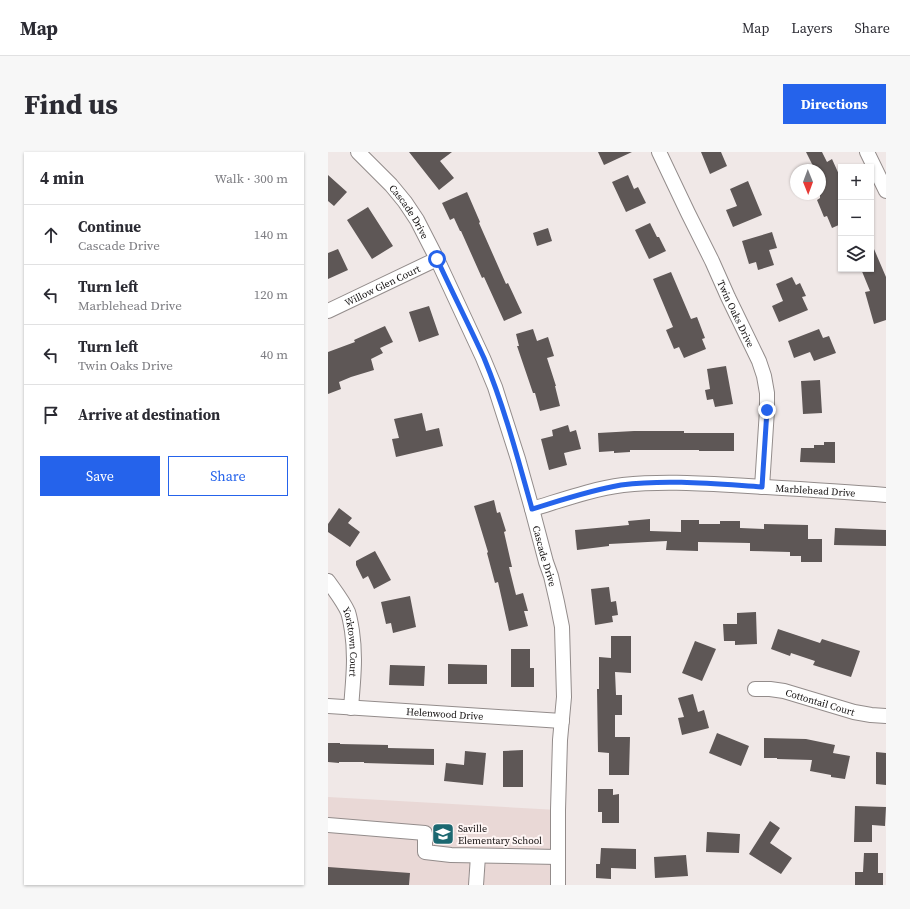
<!DOCTYPE html>
<html lang="en">
<head>
<meta charset="utf-8">
<style>
	body { margin:0; font-family:"Source Serif 4",serif; background:#f7f7f7; color:#2b2b33 }
	.controls { position:absolute; right:12px; top:12px; display:grid; overflow:hidden; border-radius:0px; box-shadow:0 1px 3px #0004 }
	.controls button { width:36px; height:36px; display:grid; place-items:center; padding:0; border:0; border-bottom:1px solid #e1e1e2; background:#fff; color:#2b2b33; font:20px sans-serif }
	.compass { position:absolute; left:462px; top:12px; width:36px; height:36px; border-radius:50%; background:#fff; box-shadow:0 1px 3px #0004; rotate:179deg }
	.stop { position:absolute; width:12px; height:12px; margin:-9px; border:3px solid #2563eb; border-radius:50%; background:#fff }
	.stop.end { background:#2563eb; border-color:#fff; box-shadow:0 1px 4px #0008 }
	.list { margin:0; padding:0; list-style:none }
	h2 { display:flex; justify-content:space-between; align-items:center; height:52px; margin:0; padding:0 16px; font-size:17px }
	h2 small { font-size:13px; font-weight:400; color:#7c7c81 }
	.list li { display:grid; grid-template-columns:26px 1fr auto; gap:12px; align-items:center; box-sizing:border-box; height:60px; padding:0 16px; border-top:1px solid #e1e1e2 }
	.list b { display:block; font-size:15px; white-space:nowrap }
	.list p { margin:0; font-size:13px; white-space:nowrap; color:#7c7c81 }
	.list em { font-size:13px; font-style:normal; color:#7c7c81 }
	.actions { display:flex; gap:8px; padding:12px 16px }
	.actions a { flex:1; padding:9px 0; border:1px solid #2563eb; border-radius:0px; text-align:center; font-size:14px; color:#2563eb }
	.actions .main { background:#2563eb; color:#fff }
	.icon { flex:none; width:22px; height:22px; fill:none; stroke:currentColor; stroke-width:2; stroke-linecap:round; stroke-linejoin:round }
	.map { position:relative; flex:none; width:558px; height:733px; overflow:hidden; border-radius:0px }
	header { display:flex; align-items:center; gap:24px; box-sizing:border-box; height:56px; padding:0 20px; background:#fff; border-bottom:1px solid #e1e1e2 }
	header strong { font-size:19px }
	nav { display:flex; gap:22px; margin-inline-start:auto; font-size:14px }
	.intro { display:flex; align-items:center; justify-content:space-between; box-sizing:border-box; height:96px; padding:0 24px }
	h1 { margin:0; font-size:28px }
	.button { padding:10px 18px; border-radius:0px; background:#2563eb; color:#fff; font-size:14px; font-weight:700 }
	main { display:flex; gap:24px; padding:0 24px }
	aside { flex:1; background:#fff; border-radius:0px; box-shadow:0 1px 3px #0004 }
	.map>svg:first-child { display:block }
	.built { fill:#e9d8d6 }
	.building { fill:#5e5756 }
	.lines { fill:none; stroke-linecap:round; stroke-linejoin:round }
	.minor-casing { stroke:#938c8b; stroke-width:16 }
	.minor { stroke:#fff; stroke-width:14 }
	.route { stroke:#2563eb; stroke-width:5 }
	.labels { text-anchor:middle; stroke-width:4; stroke-linejoin:round; paint-order:stroke }
	.street-label { font-size:10px; fill:#110e0e; stroke:#fef5f4 }
	.poi-label { font-size:10px; fill:#110e0e; stroke:#fef5f4; text-anchor:start }
</style>
</head>
<body>
<header>
<strong>Map</strong>
<nav><a>Map</a><a>Layers</a><a>Share</a></nav>
</header>
<div class="intro"><h1>Find us</h1><a class="button">Directions</a></div>
<main>
<aside>
<h2>4 min<small>Walk · 300 m</small></h2>
<ul class="list">
<li><svg class="icon" aria-label="ahead" viewBox="0 0 24 24"><path d="M12 20V5M6 11l6-6 6 6"/></svg><div><b>Continue</b><p>Cascade Drive</p></div><em>140 m</em></li>
<li><svg class="icon" aria-label="left" viewBox="0 0 24 24"><path d="M17 20v-9H6M10 6l-5 5 5 5"/></svg><div><b>Turn left</b><p>Marblehead Drive</p></div><em>120 m</em></li>
<li><svg class="icon" aria-label="left" viewBox="0 0 24 24"><path d="M17 20v-9H6M10 6l-5 5 5 5"/></svg><div><b>Turn left</b><p>Twin Oaks Drive</p></div><em>40 m</em></li>
<li><svg class="icon" aria-label="arrive" viewBox="0 0 24 24"><path d="M6 21V4h12l-3 4 3 4H6"/></svg><div><b>Arrive at destination</b></div></li>
</ul>
<div class="actions"><a class="main">Save</a><a>Share</a></div>
</aside>
<div class="map">
<svg width="558" height="733" viewBox="0 0 558 733">
	<rect width="100%" height="100%" fill="#f0e8e7"/>
	<path class="built" d="M0,645L230,658V733H0Z"/>
	<path class="building" d="M81,0H124L112,9L126,26L111,38Z
		M270,0H304L276,13Z
		M373,0H393L399,14L382,22Z
		M478,0H494L499,10L504,7L513,27V72L504,76L499,64L496,65L489,48L492,46V18H487Z
		M0,23L19,40L6,54L0,49Z
		M300,23L306,37L310,35L318,51L298,60L284,30Z
		M420,29L434,63L405,75L398,58L409,54L402,37Z
		M139,40L152,70L151,71L178,132L180,131L194,161L176,169L156,125L154,126L133,79H132L126,66L122,68L114,51Z
		M40,55L65,94L44,107L19,68Z
		M322,71L329,85H331L338,99L321,107L307,78Z
		M220,76L224,89L209,94L205,81Z
		M444,80L449,96L441,98L446,113L430,118L428,110L421,112L414,89Z
		M543,90L558,125V168L546,172L537,140L542,139L533,117H543Z
		M10,97L20,118L0,127V101Z
		M343,120L363,167L369,165L377,186L374,187L378,197L356,206L351,195L346,197L338,178L345,175L325,127Z
		M464,125L468,133L472,131L478,144L474,145L480,158L451,170L444,154L455,149L448,132Z
		M101,154L111,183L91,190L81,160Z
		M57,174L65,190L52,196L55,201L43,207L46,218L23,225L11,230L13,237L0,242V200L27,190L26,188Z
		M205,177L209,189L220,185L226,204L219,206L228,234H227L232,254L212,259L207,241H205L189,194H191L188,182Z
		M491,177L495,186L501,184L508,201L486,209L482,200L466,206L460,189Z
		M398,214L405,252L387,255L385,247L379,248L377,238L382,237L379,217Z
		M492,228L494,261L475,262L473,229Z
		M94,261L98,279L111,276L115,294L68,305L64,287L71,286L66,267Z
		M240,273L242,280L248,278L253,297L236,301L239,313L221,318L213,287L225,284L224,278Z
		M306,279H356V281H406V299H371V298H302V300L286,301V299L271,300L270,281Z
		M496,290H507V311L472,310L473,296H486V293H496Z
		M166,348L169,361L172,360L178,379L176,380L184,415H181L188,443L195,441L200,459H196L200,474L181,479L170,430L167,431L159,401L160,400L146,354Z
		M11,356L24,366L20,371L32,380L22,395L0,380V372Z
		M322,367V379L353,380V368H371V372H392V369H412V376L436,377V372L480,373V387H494V410H473V404H462V400L422,399V391L370,390V399L338,398L339,389L281,392V394L249,398L247,378L301,373L300,369Z
		M507,376L558,378V394L506,393Z
		M47,399L63,428L46,437L40,424L35,427L28,413V409Z
		M281,435L283,450L288,449L290,463L284,464L285,470L267,473L263,437Z
		M82,444L88,475L65,481L63,471L58,472L53,450Z
		M428,460L429,492L407,493V489H396L395,472H409V461Z
		M450,477L492,491L494,487L532,499L523,525L485,513L487,509L463,501L462,504L443,497Z
		M283,484H303V521L287,520L288,543H294V563H287V585H302L301,623H281V601L270,600L269,537H271V505L283,506Z
		M367,489L388,497L374,529L354,521Z
		M183,497H202V516H206V535H183Z
		M120,512L159,513V532H120Z
		M62,513L97,514L96,534L61,533Z
		M365,542L370,560L376,558L381,576L354,583L350,566L356,565L350,546Z
		M389,581L421,594L413,614L381,601Z
		M436,586L478,587L507,593L505,601L522,604L517,627L503,625V623L482,619L484,608L449,607V606H436Z
		M0,591H12V592L60,593V596L106,597V613L36,611V610H11V611L0,610Z
		M195,598V635H175V599Z
		M137,599L158,601L155,633L116,629L118,611L136,613Z
		M548,600L558,601V633L548,632Z
		M270,637H285V643L291,642V671H274V660H270Z
		M527,654L558,655L557,674L544,673V690H526Z
		M442,669L452,676L442,691L464,706L453,722L421,702Z
		M379,680L412,682L411,701L378,700Z
		M273,696L308,697V717L283,716V727L268,726V712H272Z
		M536,701H550V721H555V733H527V720H535Z
		M358,703L360,724L327,726L326,705Z
		M0,715L82,721L81,733H0Z"/>
	<g class="lines">
		<g class="minor-casing">
			<g id="minor">
				<path id="s1" d="M30,0L63,33L77,50L89,68L109,107L155,206L167,235L190,307L204,357L218,410L223,424L229,450L234,475L236,545L232,588L230,658V733"/>
				<path id="s2" d="M331,0L360,61L384,109L400,145L431,209L436,224L439,241V258L434,335"/>
				<path d="M539,0L558,39"/>
				<path id="s3" d="M0,159L109,107"/>
				<path id="s4" d="M204,357C234,348 264,337 295,333C331,329 367,331 404,333C455,336 507,339 558,343"/>
				<path id="s5" d="M0,429C7,439 15,449 20,460C22,466 23,473 24,479C28,506 25,529 23,556"/>
				<path id="s6" d="M427,537H442L456,539L526,560L543,563L558,564"/>
				<path id="s7" d="M0,554L234,569"/>
				<path d="M0,673L97,681V700L123,703L230,705"/>
				<path d="M148,733L150,704"/>
			</g>
		</g>
		<use href="#minor" class="minor"/>
	</g>
	<g class="lines">
		<path class="route" d="M109,107C124,140 141,173 156,206C176,254 190,307 204,357C234,348 263,338 293,333C340,327 388,332 434,335L439,258"/>
	</g>
	<defs>
		<g id="school-square" transform="scale(1.15)"><rect x="-9" y="-9" width="18" height="18" rx="4" fill="#1c6871" stroke="#fef5f4"/><path d="M0-5L7-2L0 1L-7-2ZM-4 1L0 2.5L4 1V4Q0 6-4 4Z" fill="#fff"/></g>
	</defs>
	<g fill-rule="evenodd">
		<use href="#school-square" x="115" y="682"/>
	</g>
	<g class="labels">
		<g class="street-label">
			<text dy="4" stroke="none"><textPath href="#s1" startOffset="79">Cascade Drive</textPath></text>
			<text dy="4" stroke="none"><textPath href="#s3" startOffset="60">Willow Glen Court</textPath></text>
			<text dy="4" stroke="none"><textPath href="#s2" startOffset="179">Twin Oaks Drive</textPath></text>
			<text dy="4" stroke="none"><textPath href="#s4" startOffset="287">Marblehead Drive</textPath></text>
			<text dy="4" stroke="none"><textPath href="#s1" startOffset="451">Cascade Drive</textPath></text>
			<text dy="4" stroke="none"><textPath href="#s5" startOffset="67">Yorktown Court</textPath></text>
			<text dy="4" stroke="none"><textPath href="#s6" startOffset="67">Cottontail Court</textPath></text>
			<text dy="4" stroke="none"><textPath href="#s7" startOffset="117">Helenwood Drive</textPath></text>
		</g>
		<g class="poi-label">
			<text x="130" y="680">Saville<tspan x="130" dy="12">Elementary School</tspan></text>
		</g>
	</g>
</svg>
<div class="controls">
<button>+</button>
<button>−</button>
<button><svg class="icon" aria-label="layers" viewBox="0 0 24 24"><path d="M12 4l9 5-9 5-9-5zM3 14l9 5 9-5"/></svg></button>
</div>
<svg class="compass" viewBox="-18 -18 36 36"><path d="M0-13l5 13h-10z" fill="#e53935"/><path d="M0 13l5-13h-10z" fill="#7c7c81"/></svg>
<div class="stop" style="left:109px;top:107px"></div>
<div class="stop end" style="left:439px;top:258px"></div>
</div>
</main>
</body>
</html>
